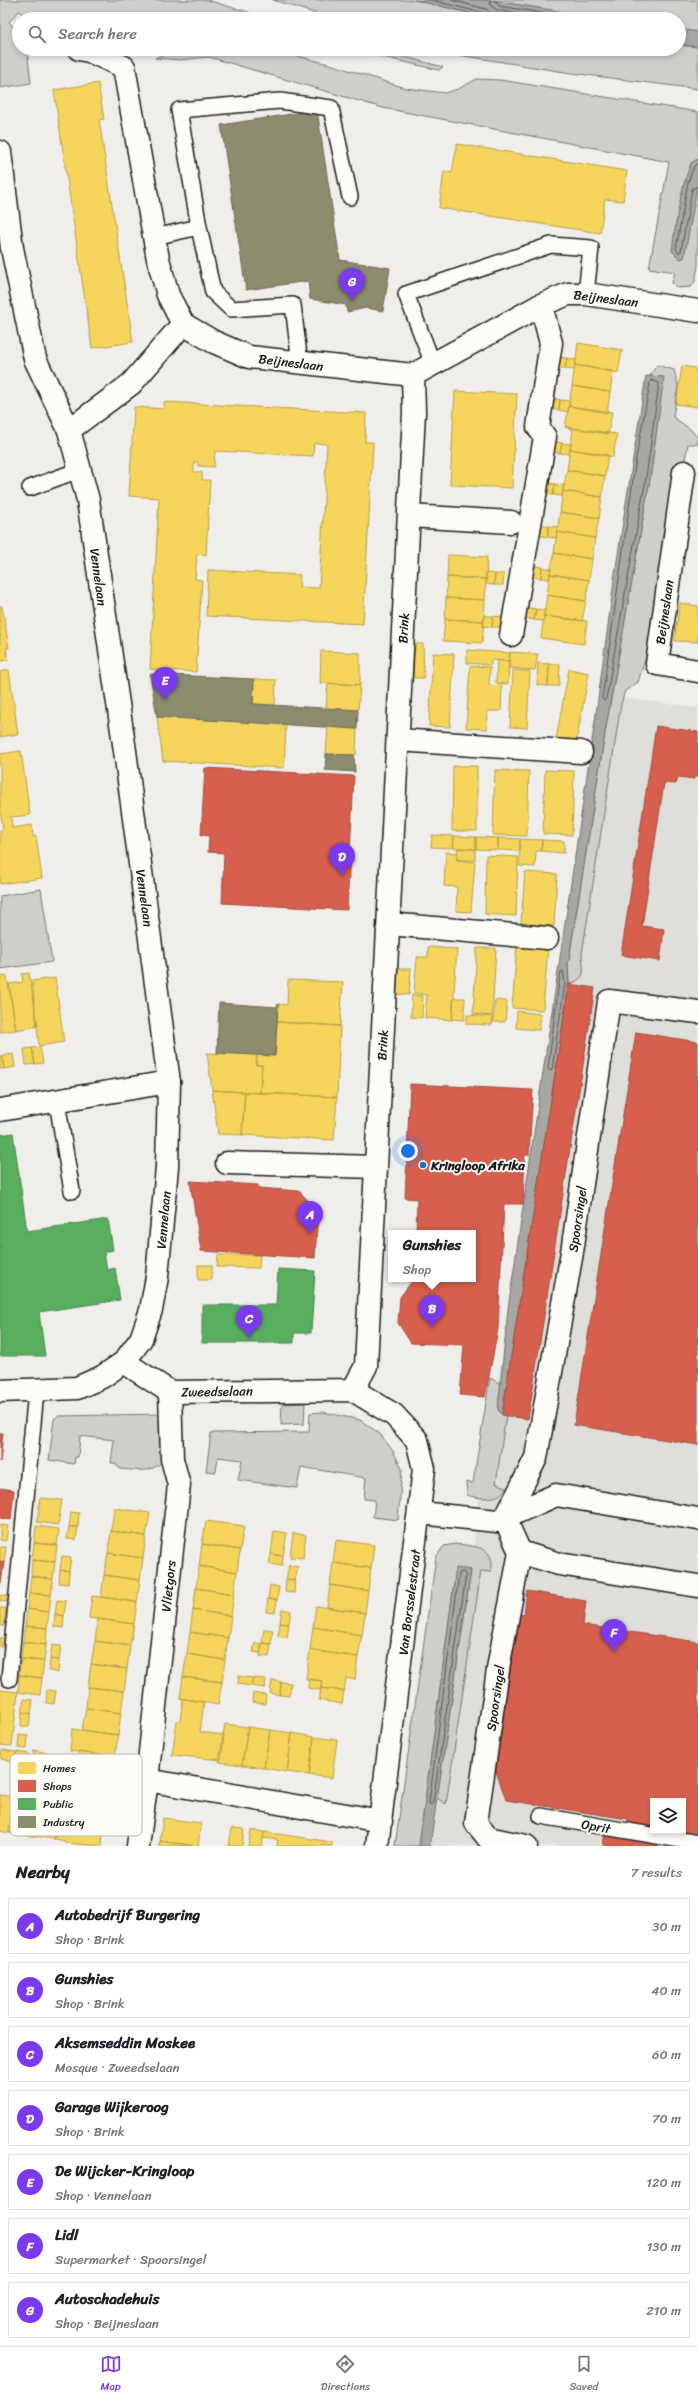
<!DOCTYPE html>
<html lang="en">
<head>
<meta charset="utf-8">
<style>
	body { margin:0; font-family:Sriracha,sans-serif; background:#f2f2f2; color:#202124 }
	.controls { position:absolute; right:12px; bottom:12px; display:grid; overflow:hidden; border-radius:0px; box-shadow:0 2px 6px #0003 }
	.controls button { width:36px; height:36px; display:grid; place-items:center; padding:0; border:0; border-bottom:1px solid #e0e0e0; background:#fff; color:#202124; font:20px sans-serif }
	.you { position:absolute; left:408px; top:1151px; width:14px; height:14px; margin:-10px; border:3px solid #fff; border-radius:50%; background:#1a73e8; box-shadow:0 0 0 6px #1a73e833 }
	.badge { display:grid; place-items:center; width:26px; height:26px; border-radius:50%; background:#7c3aed; color:#fff; font-size:13px; font-weight:700 }
	.pin { position:absolute; translate:-50% -33px; filter:drop-shadow(0 1px 2px #0008) }
	.pin::after { content:''; position:absolute; top:21px; width:14px; height:12px; background:inherit; clip-path:polygon(0 0,100% 0,50% 100%) }
	.popup { position:absolute; left:388px; top:1230px; width:88px; height:52px; box-sizing:border-box; display:grid; place-content:center; border-radius:0px; background:#fff; filter:drop-shadow(0 1px 3px #0005); font-size:13px; white-space:nowrap; color:#757577 }
	.popup b { font-size:15px; color:#202124 }
	.popup::after { content:''; position:absolute; left:50%; top:100%; margin-left:-8px; border:8px solid transparent; border-top-color:#fff }
	.list { margin:0; padding:0; list-style:none }
	h2 { display:flex; justify-content:space-between; align-items:center; height:52px; margin:0; padding:0 16px; font-size:17px }
	h2 small { font-size:13px; font-weight:400; color:#757577 }
	.list li { display:grid; grid-template-columns:26px 1fr auto; gap:12px; align-items:center; box-sizing:border-box; height:56px; margin:0 8px 8px; padding:0 8px; border:1px solid #e0e0e0; border-radius:0px }
	.list b { display:block; font-size:15px; white-space:nowrap }
	.list p { margin:0; font-size:13px; white-space:nowrap; color:#757577 }
	.list em { font-size:13px; font-style:normal; color:#757577 }
	.icon { flex:none; width:22px; height:22px; fill:none; stroke:currentColor; stroke-width:2; stroke-linecap:round; stroke-linejoin:round }
	.map { position:relative; flex:none; width:698px; height:1846px; overflow:hidden }
	.search { position:absolute; background:#fff; box-shadow:0 2px 6px #0003; left:12px; right:12px; top:12px; height:44px; display:flex; align-items:center; gap:10px; box-sizing:border-box; padding:0 14px; border-radius:22px; color:#757577; font-size:15px }
	.sheet { height:500px; background:#fff }
	nav { display:flex; justify-content:space-around; align-items:center; box-sizing:border-box; height:56px; border-top:1px solid #e0e0e0; background:#fff; font-size:11px; color:#757577 }
	nav a { display:grid; justify-items:center; gap:2px }
	nav .on { color:#7c3aed }
	.map>svg:first-child { display:block }
	.built { fill:#e0deda; fill-rule:evenodd }
	.green { fill:#d0cfcc; stroke:#767674 }
	.water { fill:#a8a7a3; stroke:#706f6d }
	.homes { fill:#f6d55c; stroke:#b59e49 }
	.shops { fill:#d6604d; stroke:#9e4c3e; fill-rule:evenodd }
	.public { fill:#5aae61; stroke:#47824c }
	.industry { fill:#8c8c6e; stroke:#6a6a55 }
	.lines { fill:none; stroke-linecap:round; stroke-linejoin:round }
	.shore { stroke:#545452; stroke-width:1 }
	.service-casing { stroke:#1c1c1c; stroke-width:18 }
	.pedestrian-casing { stroke:#1c1c1c; stroke-width:25 }
	.minor-casing { stroke:#1c1c1c; stroke-width:25 }
	.tertiary-casing { stroke:#1c1c1c; stroke-width:25 }
	.service { stroke:#fdfcf7; stroke-width:15 }
	.pedestrian { stroke:#fdfcf7; stroke-width:22 }
	.minor { stroke:#fdfcf7; stroke-width:22 }
	.tertiary { stroke:#fdfcf7; stroke-width:22 }
	.poi-dot { fill:#1f6fb2; stroke:#fdfcf7; stroke-width:1.5 }
	.labels { text-anchor:middle; stroke-width:4; stroke-linejoin:round; paint-order:stroke }
	.street-label { font-size:13px; fill:#1c1c1c; stroke:#fdfcf7 }
	.poi-label { font-size:13px; font-weight:bold; fill:#1c1c1c; stroke:#fdfcf7; text-anchor:start }
	.key { fill:#fdfcf7; stroke:#bab9b5; stroke-width:1 }
	.key-label { font-size:11px; fill:#1c1c1c }
</style>
</head>
<body>
<div class="map">
<svg width="698" height="1846" viewBox="0 0 698 1846">
	<rect width="100%" height="100%" fill="#f0eeea"/>
	<filter id="ink" filterUnits="userSpaceOnUse"><feTurbulence type="fractalNoise" baseFrequency=".025" numOctaves="2"/><feDisplacementMap in="SourceGraphic" scale="8" xChannelSelector="R" yChannelSelector="G"/><feConvolveMatrix kernelMatrix="1 2 1 2 8 2 1 2 1" color-interpolation-filters="sRGB"/></filter>
	<g filter="url(#ink)">
		<path class="built" d="M619,697L698,708V1846H431L471,1570L483,1462ZM653,1801H683V1831H653Z"/>
		<path class="green" d="M0,0H207L271,19H226L213,16L202,19H27L19,11L9,22L19,33V49H27L31,83L0,88Z
			M273,0H415L495,19H333Z
			M442,0H698V41L679,38V19H553Z
			M679,45L698,47V89L571,73L459,55L435,49H679Z
			M177,49H269L333,65L405,88L445,93L458,89L477,79L500,80L698,112V159L691,163L698,183V266L695,281L691,287L677,288L672,283L675,272L649,268L669,162L383,108L209,57L180,60L155,58Z
			M348,49H374L443,67L439,70Z
			M657,365L674,370L678,385L673,417L690,429L698,438V444H688L646,657L638,682L625,691L621,704L582,954C583,971 588,978 569,984L568,965L606,727L650,479L663,377L650,376Z
			M41,889L52,962L0,969V896Z
			M490,1378L501,1384L498,1409L502,1414L506,1415L496,1483L506,1487C502,1501 478,1499 467,1495L466,1482L473,1483Z
			M305,1403L304,1424L281,1425L282,1404Z
			M323,1412L360,1420L380,1434L393,1451L402,1469L398,1520L373,1517L375,1500L364,1499L366,1478L301,1467L297,1488L238,1480L242,1460L218,1457L216,1472L206,1471L211,1433L309,1432L310,1413Z
			M162,1414V1462C149,1474 136,1470 120,1469L115,1463H111L114,1440L80,1436L78,1457H75L74,1464L49,1460L54,1419L58,1416Z
			M455,1544C474,1546 497,1546 491,1572L481,1571L446,1804L437,1798L471,1570L456,1569L419,1846H395L436,1557L444,1546Z"/>
		<path class="water" d="M415,0H489L607,19H495Z
			M679,29L698,32V47L679,45Z
			M698,159V183L684,258L680,259L672,251C676,221 680,191 691,163Z
			M646,376L664,377L650,479L606,727L568,965L569,984L502,1415L498,1409L508,1309L596,714L615,573Z
			M456,1568L471,1570L430,1846H419Z"/>
		<path class="homes" d="M98,83L104,119L99,120L133,342L92,348L54,90Z
			M457,144L627,171L623,201L605,199L600,233L439,208L444,171L452,173Z
			M578,343L622,350L618,373L575,365Z
			M558,357L567,358L565,369L556,367Z
			M567,358L576,360L574,370L565,369Z
			M575,365L613,371L610,392L572,386Z
			M682,366L695,368V371H698V407L676,404Z
			M572,386L610,392L607,413L569,406Z
			M455,391L517,394L512,488L450,485Z
			M552,398L560,400L559,410L550,409Z
			M560,400L569,401L568,412L559,410Z
			M164,402L366,413L365,442H373V444L363,624L206,616L208,570L300,575L299,587L319,588L327,444L314,443L313,456L215,451L214,467L198,466V462H194V472H202V480H210L206,555L197,554L195,579L202,580L196,672L150,669L159,498L129,496L134,407L164,409Z
			M569,406L612,412L608,434L565,427Z
			M565,427L617,434L613,457L570,449L573,430Z
			M553,441L562,443L560,453L551,452Z
			M562,443L571,444L569,454L560,453Z
			M570,449L608,455L605,476L567,470Z
			M567,470L605,476L602,497L563,491Z
			M547,483L555,484L553,495L545,494Z
			M555,484L564,485L562,496L553,495Z
			M563,491L602,497L599,518L560,512Z
			M560,512L599,518L595,538L557,532Z
			M540,524L549,526L547,537L538,535Z
			M549,526L558,527L556,538L547,537Z
			M557,532L595,538L592,559L554,553Z
			M554,553L592,559L589,580L550,574Z
			M448,555L487,557L486,579L447,577Z
			M534,566L542,567L541,578L532,577Z
			M542,567L551,569L549,579L541,578Z
			M486,573L495,574L494,585L486,584Z
			M495,574H504L503,585H494Z
			M550,574L589,580L586,601L547,595Z
			M447,577L486,579L485,600L446,598Z
			M547,595L586,601L582,621L544,616Z
			M446,598L485,600L484,621L445,619Z
			M680,603L698,606V642L674,641Z
			M0,606H2L9,648H6L8,660L0,661Z
			M527,608L536,609L534,620L525,618Z
			M536,609L545,610L543,621L534,620Z
			M484,616H493L492,627L483,626Z
			M493,616L502,617L501,627H492Z
			M544,616L587,621L584,644L541,638Z
			M445,619L484,621L482,643L443,641Z
			M415,644H423L424,678H413Z
			M467,650L510,653L509,661L491,660V665L467,663Z
			M321,651L360,653V685L320,683Z
			M510,652L538,654L535,670L509,668Z
			M433,653L454,654L450,727L429,726Z
			M497,661H509L508,684L496,683Z
			M538,663L549,664L548,686L537,685Z
			M549,664H560L559,686H548Z
			M470,666L490,667L489,685L502,686L501,711H488L487,729L466,728Z
			M569,669L589,673L576,742L556,739Z
			M9,670L18,734L0,737V672Z
			M513,670L530,671L527,728L510,727Z
			M254,679L276,680L275,705L253,704Z
			M328,683L360,685L358,710L326,708Z
			M157,717L286,724L284,768L163,761Z
			M328,727L357,729L356,755L326,754Z
			M21,751L30,815L11,817L12,828L32,825L33,837L36,836L42,878L0,884V830L3,829L0,808V754Z
			M453,766H477V831H452Z
			M495,770L529,771L527,836L493,835Z
			M545,770L574,771L572,835L543,834Z
			M432,835L454,836L453,848L431,847Z
			M454,836L476,837V849L453,848Z
			M476,837L498,838V850L476,849Z
			M498,838L520,839V851L498,850Z
			M520,839L542,840L541,851H536L535,867L519,866Z
			M542,840L564,841V853L541,851Z
			M458,848L475,849V860H457Z
			M446,852L457,853V860L475,862L471,912L456,911L457,887L444,886Z
			M486,855L518,857L516,916L485,914Z
			M525,872L557,874L554,926L521,924Z
			M517,945L548,947L543,1010L512,1008Z
			M428,947L457,949L452,1020L425,1018L427,995L414,993L417,957H428Z
			M477,948H496L492,1016L473,1014Z
			M398,969H411L409,995L396,994Z
			M29,973L38,1026L16,1030L9,984L23,982L22,974Z
			M7,976L16,1030L0,1032V977Z
			M55,978L64,1042L39,1046L32,981Z
			M288,980L343,982L340,1026L277,1022L278,1004L287,1005Z
			M412,995L423,996L422,1018L411,1017Z
			M454,998H465L464,1020L452,1019Z
			M495,1000L507,1001L505,1022H493Z
			M517,1011L541,1014L539,1030L516,1028Z
			M467,1015L493,1017L492,1025L466,1024Z
			M277,1022L340,1026L337,1097L260,1093L262,1065H256L257,1055L275,1056Z
			M40,1047L43,1063L35,1064L32,1048Z
			M32,1048L35,1064L26,1065L24,1049Z
			M207,1053L257,1055L256,1065H262L260,1093L212,1090Z
			M13,1054L15,1067L4,1069L2,1056Z
			M0,1056H2L4,1069H0Z
			M212,1090L245,1092L242,1135L218,1134Z
			M245,1092L337,1097L334,1140L242,1135Z
			M218,1255H260L259,1268L217,1267Z
			M198,1265H212V1280H198Z
			M40,1498L62,1500L58,1525L37,1522Z
			M114,1508L150,1513L146,1536L111,1531Z
			M71,1512L79,1513L78,1527H69Z
			M206,1521L244,1526L240,1550L202,1544Z
			M0,1525L8,1526L6,1541L0,1540Z
			M36,1526L59,1529L57,1545L34,1543Z
			M69,1527H78L76,1540L67,1539Z
			M111,1531L146,1536L143,1558L108,1553Z
			M274,1531L287,1533L283,1556L271,1554Z
			M293,1533L306,1535L303,1558L290,1557Z
			M336,1540L374,1545L371,1568L333,1563Z
			M34,1543L57,1545L55,1562L32,1560Z
			M202,1544L240,1550L237,1572L199,1566Z
			M0,1547H6L4,1562L0,1561Z
			M108,1553L143,1558L140,1580L104,1575Z
			M271,1554L283,1556L282,1566L269,1564Z
			M62,1556L71,1557L69,1571L60,1570Z
			M32,1560L55,1562L53,1579L31,1576Z
			M333,1563L371,1568L368,1591L330,1585Z
			M289,1565L298,1567L295,1580L286,1579Z
			M199,1566L237,1572L234,1594L196,1588Z
			M60,1570L69,1571L68,1584L59,1583Z
			M104,1575L140,1580L137,1602L101,1597Z
			M31,1576L53,1579L51,1595L29,1593Z
			M286,1579L295,1580L294,1593L285,1592Z
			M270,1585L279,1587L277,1600L268,1599Z
			M330,1585L368,1591L365,1613L327,1607Z
			M196,1588L234,1594L231,1616L193,1610Z
			M29,1593L51,1595L49,1612L27,1609Z
			M0,1595L7,1596V1602L0,1601Z
			M92,1596L137,1602L134,1624L89,1618Z
			M268,1599L277,1600L275,1613L266,1612Z
			M57,1600L66,1601L64,1616L55,1614Z
			M316,1606L365,1613L362,1635L313,1627Z
			M0,1608H6L4,1626H0Z
			M27,1609L49,1612L47,1628L25,1626Z
			M282,1609L291,1611L289,1624L280,1623Z
			M193,1610L231,1616L228,1638L190,1632Z
			M55,1614L64,1616L63,1628L54,1627Z
			M98,1619L134,1624L130,1646L95,1641Z
			M280,1623L289,1624L287,1638L278,1636Z
			M25,1626L47,1628L46,1645L23,1642Z
			M313,1627L362,1635L358,1657L310,1650Z
			M264,1629L273,1630L271,1644L262,1643Z
			M190,1632L228,1638L225,1660L187,1654Z
			M0,1638H4L3,1647H0Z
			M95,1641L130,1646L127,1669L91,1664Z
			M23,1642L46,1645L44,1661L21,1659Z
			M255,1643L262,1644L260,1653L253,1652Z
			M262,1643L271,1644L269,1657L260,1656Z
			M52,1645L61,1646L59,1660L50,1659Z
			M310,1650L358,1657L355,1680L346,1678L344,1691L321,1688L322,1681L306,1679Z
			M187,1654L225,1660L222,1682L183,1677Z
			M21,1659L44,1661L42,1678L19,1675Z
			M50,1659L59,1660L58,1673L49,1671Z
			M91,1664L127,1669L124,1691L88,1687Z
			M19,1675L42,1678L40,1695L18,1692Z
			M239,1676L253,1678L251,1686L238,1684Z
			M183,1677L222,1682L218,1705L180,1698Z
			M253,1678L266,1679L265,1688L251,1686Z
			M309,1679L322,1681L320,1690L308,1688Z
			M272,1680L281,1682L280,1695L270,1693Z
			M281,1682L291,1683L289,1696L280,1695Z
			M88,1687L124,1691L121,1713L86,1708Z
			M321,1688L344,1691L342,1704L319,1700Z
			M0,1690L18,1692L12,1746L0,1745Z
			M47,1690L56,1691L54,1704L46,1703Z
			M253,1693L266,1695L265,1704L252,1702Z
			M180,1698L204,1702L200,1732L224,1735L221,1760L172,1755L177,1721H180L183,1700Z
			M24,1699L33,1700L31,1714L22,1712Z
			M86,1708L121,1713L118,1735L82,1730Z
			M22,1712L31,1714L29,1727L21,1726Z
			M225,1724L248,1727L242,1765L219,1762Z
			M248,1727L270,1730L264,1768L242,1765Z
			M72,1729L118,1735L115,1757L70,1751Z
			M270,1730L292,1733L287,1772L264,1768Z
			M292,1733L314,1737L309,1775L287,1772Z
			M19,1735L28,1736L27,1749L18,1748Z
			M314,1737L337,1740L332,1778L309,1775Z
			M2,1750L16,1752L15,1761L1,1759Z
			M34,1750L47,1753L46,1762L33,1759Z
			M16,1752L29,1754L28,1763L15,1761Z
			M79,1752L115,1757L111,1780L76,1776Z
			M63,1774L76,1776L74,1790L61,1788Z
			M88,1776L111,1780L109,1797H106L102,1846L64,1843L65,1841L55,1839L54,1836L57,1813L82,1816Z
			M0,1795L14,1797L9,1833L0,1831Z
			M14,1797L36,1800L31,1836L9,1833Z
			M36,1800L60,1804L55,1839L31,1836Z
			M163,1818L201,1823L198,1846L160,1841Z
			M232,1828L244,1829L242,1846H229Z
			M251,1830L264,1832L262,1846H248Z
			M264,1832L332,1842V1846H277L278,1840L263,1838Z
			M160,1841L195,1846H159Z"/>
		<path class="shops" d="M656,726L698,732V776H694V779L678,777L676,784L664,783L642,926L664,929L660,961L621,955Z
			M205,768L354,776L347,910L222,903L224,853L208,852L209,836L201,835Z
			M569,984L595,988L528,1419L502,1415Z
			M636,1032L698,1042V1445L574,1425Z
			M410,1084L533,1090L529,1155H525L523,1204H504L498,1329L485,1397L460,1395L464,1345L411,1343L398,1323L400,1297L413,1280L412,1279H473V1233H416L417,1199L405,1198Z
			M190,1181L258,1185V1188L299,1191L318,1211L315,1258L201,1251Z
			M0,1433H3L0,1462Z
			M0,1488L14,1490L11,1520L0,1518Z
			M0,1561L4,1562L1,1584H0Z
			M527,1591L586,1601L583,1625L698,1642V1846H603L605,1831L626,1834L628,1819L506,1800L496,1771V1755L518,1614L524,1615ZM653,1801H683V1831H653Z"/>
		<path class="public" d="M13,1133L27,1231L108,1219L113,1250L104,1252L107,1270L115,1268L120,1300L39,1312L45,1356H0V1135Z
			M278,1269L315,1271L311,1333H294V1343H202V1305H276Z"/>
		<path class="industry" d="M317,110L340,260L390,268L383,311L366,308L347,312L346,305L310,299L308,281L246,290L221,125Z
			M150,674L254,679L253,704L358,710L357,729L157,717Z
			M326,754L354,755L355,772L325,770Z
			M219,1003L277,1007L278,1004L275,1056L217,1053Z"/>
		<g class="lines">
			<path class="shore" d="M431,0L483,13L486,19
				M451,0L486,9L490,13L491,19
				M490,0L491,6L497,10L542,19
				M495,0L499,6L578,19
				M698,164L694,166L688,182L676,249L679,253L681,251L692,189L698,186
				M651,380L659,383L646,478L606,699L604,701L602,699L636,458Z
				M563,971L565,984L552,1069L550,1071L548,1068L559,982L561,972Z
				M463,1572L466,1575L433,1803L430,1805L429,1803L459,1574Z"/>
			<g class="service-casing">
				<path id="service" d="M199,227L179,110L280,101L331,108L350,197
					M154,237L199,227L213,292L231,309L293,305L300,364
					M433,364L406,294L551,245L591,248L586,294
					M30,488L79,470
					M57,1102L72,1191
					M9,1679L36,1391
					M541,1816L698,1843"/>
			</g>
			<g class="pedestrian-casing">
				<path id="pedestrian" d="M511,635L545,437L538,427L551,343L541,305
					M138,1846L147,1780"/>
			</g>
			<g class="minor-casing">
				<path id="minor" d="M79,49L89,51L124,67L158,259L168,295L183,324L214,342L249,357L413,375L541,305L568,294H586L698,311
					M69,430L131,384L183,324
					M684,472L657,664L698,671
					M409,516L511,522
					M398,740L581,752
					M389,924L547,938
					M0,1110L169,1082
					M227,1163L376,1167
					M124,1362L170,1392L353,1390
					M353,1390L366,1366L414,412L413,375
					M353,1390L394,1415L417,1440L424,1469L377,1846
					M170,1392L172,1459L179,1485L147,1780L381,1821
					M420,1513L497,1521L556,1495L698,1519
					M505,1519L536,1458L572,1252L609,1001L698,1012
					M505,1519L520,1552L499,1663L476,1823L488,1838L526,1846
					M520,1552L559,1564L698,1586"/>
			</g>
			<g class="tertiary-casing">
				<path id="tertiary" d="M0,152L12,248L35,359L69,430L88,500L125,751L169,1082L167,1167L157,1277L151,1310L141,1339L124,1362L102,1377L77,1388L0,1391"/>
			</g>
			<use href="#service" class="service"/>
			<use href="#pedestrian" class="pedestrian"/>
			<use href="#minor" class="minor"/>
			<use href="#tertiary" class="tertiary"/>
		</g>
	</g>
	<circle class="poi-dot" cx="423" cy="1165" r="4"/>
	<g class="labels">
		<g class="street-label">
			<text transform="translate(606 298) rotate(7)" y="5">Beijneslaan</text>
			<text transform="translate(291 362) rotate(7)" y="5">Beijneslaan</text>
			<text transform="translate(99 577) rotate(82)" y="5">Vennelaan</text>
			<text transform="translate(664 612) rotate(-82)" y="5">Beijneslaan</text>
			<text transform="translate(403 628) rotate(-87)" y="5">Brink</text>
			<text transform="translate(145 898) rotate(82)" y="5">Vennelaan</text>
			<text transform="translate(382 1045) rotate(-87)" y="5">Brink</text>
			<text transform="translate(577 1219) rotate(-82)" y="5">Spoorsingel</text>
			<text transform="translate(163 1220) rotate(-85)" y="5">Vennelaan</text>
			<text transform="translate(217 1391) rotate(-1)" y="5">Zweedselaan</text>
			<text transform="translate(168 1586) rotate(-84)" y="5">Vlietgors</text>
			<text transform="translate(409 1602) rotate(-83)" y="5">Van Borsselestraat</text>
			<text transform="translate(495 1698) rotate(-82)" y="5">Spoorsingel</text>
			<text transform="translate(596 1826) rotate(10)" y="5">Oprit</text>
		</g>
		<g class="poi-label">
			<text x="431" y="1170">Kringloop Afrika</text>
		</g>
	</g>
	<rect x="10" y="1754" width="132" height="82" rx="6" class="key"/>
	<rect x="18" y="1762" width="18" height="12" fill="#f6d55c"/>
	<rect x="18" y="1780" width="18" height="12" fill="#d6604d"/>
	<rect x="18" y="1798" width="18" height="12" fill="#5aae61"/>
	<rect x="18" y="1816" width="18" height="12" fill="#8c8c6e"/>
	<g class="key-label">
		<text x="43" y="1772">Homes</text>
		<text x="43" y="1790">Shops</text>
		<text x="43" y="1808">Public</text>
		<text x="43" y="1826">Industry</text>
	</g>
</svg>
<div class="controls">
<button><svg class="icon" aria-label="layers" viewBox="0 0 24 24"><path d="M12 4l9 5-9 5-9-5zM3 14l9 5 9-5"/></svg></button>
</div>
<div class="you"></div>
<div class="pin badge" style="left:310px;top:1234px">A</div>
<div class="pin badge" style="left:432px;top:1328px">B</div>
<div class="popup"><b>Gunshies</b>Shop</div>
<div class="pin badge" style="left:249px;top:1338px">C</div>
<div class="pin badge" style="left:342px;top:876px">D</div>
<div class="pin badge" style="left:165px;top:700px">E</div>
<div class="pin badge" style="left:614px;top:1652px">F</div>
<div class="pin badge" style="left:352px;top:301px">G</div>
<div class="search"><svg class="icon" aria-label="search" viewBox="0 0 24 24"><circle cx="10" cy="10" r="6"/><path d="M15 15l6 6"/></svg>Search here</div>
</div>
<section class="sheet">
<h2>Nearby<small>7 results</small></h2>
<ul class="list">
<li><span class="badge">A</span><div><b>Autobedrijf Burgering</b><p>Shop · Brink</p></div><em>30 m</em></li>
<li><span class="badge">B</span><div><b>Gunshies</b><p>Shop · Brink</p></div><em>40 m</em></li>
<li><span class="badge">C</span><div><b>Aksemseddin Moskee</b><p>Mosque · Zweedselaan</p></div><em>60 m</em></li>
<li><span class="badge">D</span><div><b>Garage Wijkeroog</b><p>Shop · Brink</p></div><em>70 m</em></li>
<li><span class="badge">E</span><div><b>De Wijcker-Kringloop</b><p>Shop · Vennelaan</p></div><em>120 m</em></li>
<li><span class="badge">F</span><div><b>Lidl</b><p>Supermarket · Spoorsingel</p></div><em>130 m</em></li>
<li><span class="badge">G</span><div><b>Autoschadehuis</b><p>Shop · Beijneslaan</p></div><em>210 m</em></li>
</ul>
</section>
<nav>
<a class="on"><svg class="icon" aria-label="map" viewBox="0 0 24 24"><path d="M3 6l6-2 6 2 6-2v14l-6 2-6-2-6 2zM9 4v14M15 6v14"/></svg>Map</a>
<a><svg class="icon" aria-label="directions" viewBox="0 0 24 24"><path d="M12 3l9 9-9 9-9-9zM9 14v-3h6M13 9l2 2-2 2"/></svg>Directions</a>
<a><svg class="icon" aria-label="saved" viewBox="0 0 24 24"><path d="M7 4h10v16l-5-4-5 4z"/></svg>Saved</a>
</nav>
</body>
</html>
